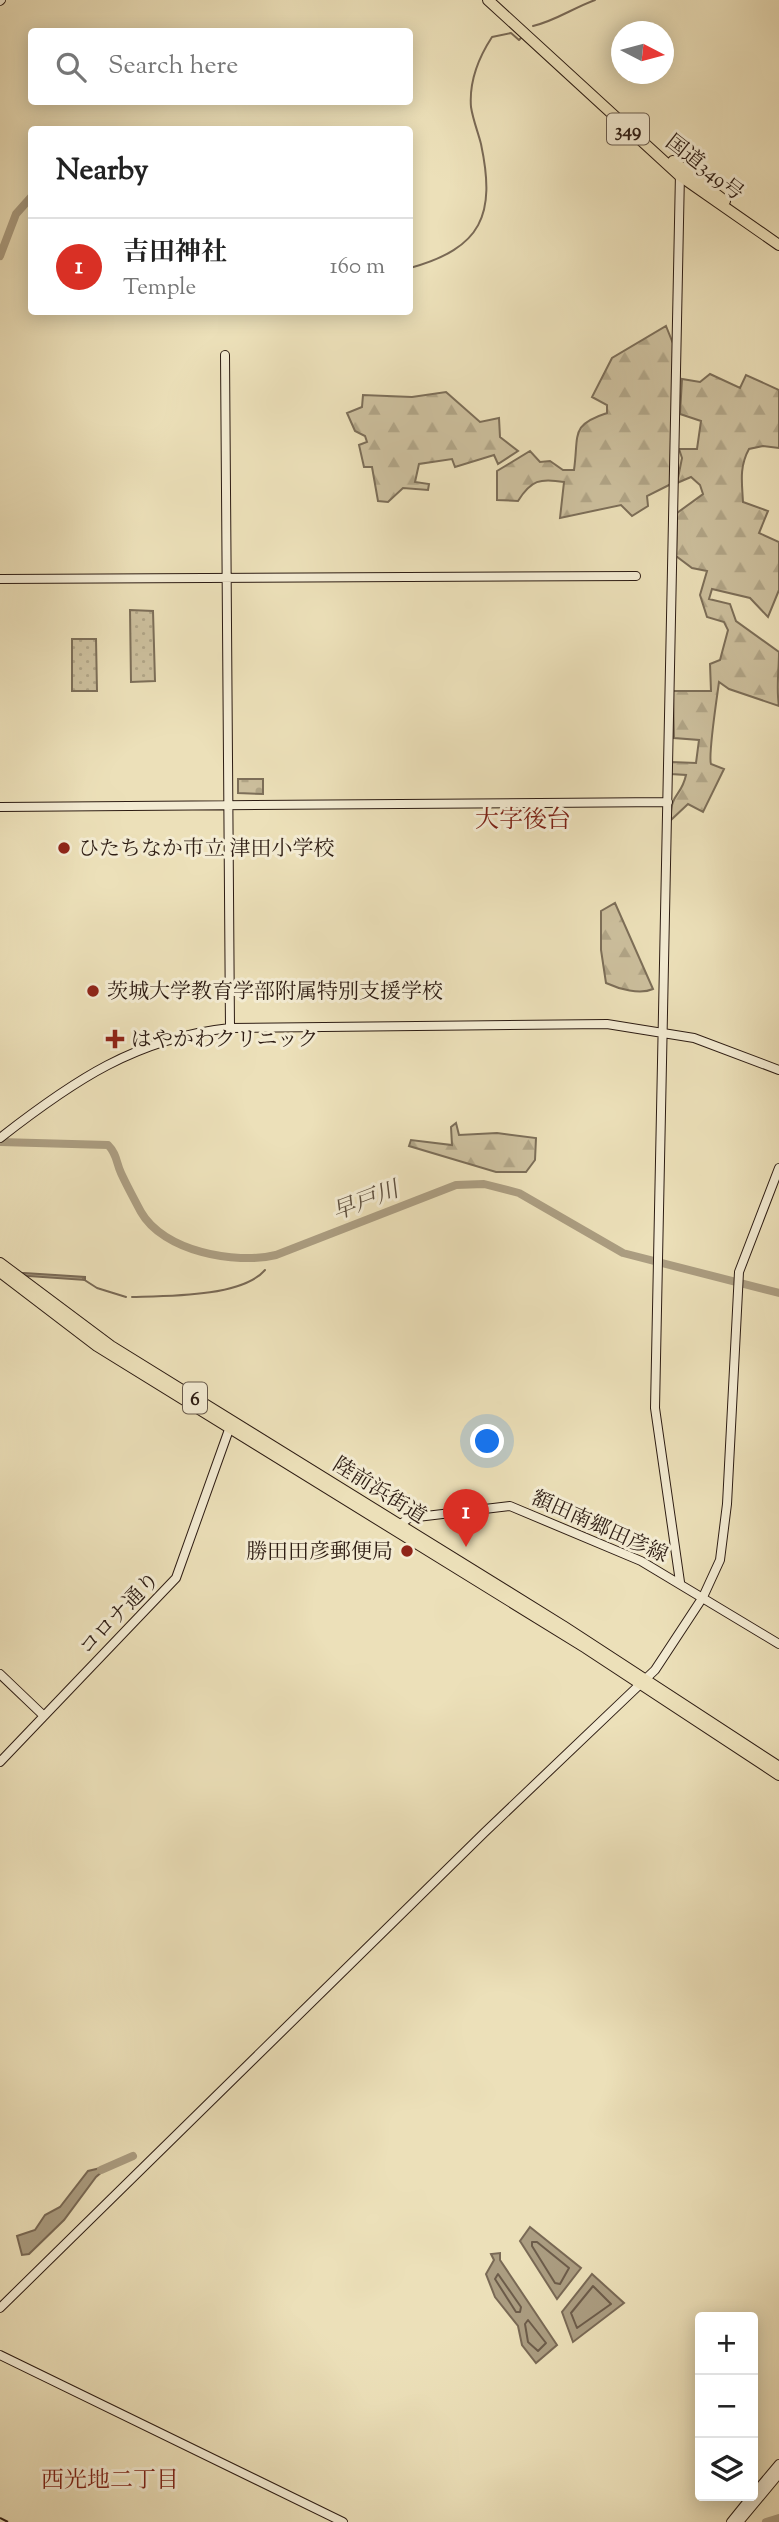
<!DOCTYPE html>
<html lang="en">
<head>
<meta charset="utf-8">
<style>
	body { margin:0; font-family:"Sorts Mill Goudy","Noto Serif JP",serif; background:#f6f6f6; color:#222 }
	.controls { position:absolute; right:21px; bottom:21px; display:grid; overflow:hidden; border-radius:7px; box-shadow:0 4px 18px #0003 }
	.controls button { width:63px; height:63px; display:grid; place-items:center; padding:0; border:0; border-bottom:2px solid #e0e0e0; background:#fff; color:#222; font:35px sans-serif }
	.compass { position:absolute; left:611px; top:21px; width:63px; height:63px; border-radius:50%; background:#fff; box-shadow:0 4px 18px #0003; rotate:96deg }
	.you { position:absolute; left:488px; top:1442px; width:24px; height:24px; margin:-18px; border:5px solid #fff; border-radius:50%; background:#1a73e8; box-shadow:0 0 0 10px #1a73e833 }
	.badge { display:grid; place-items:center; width:46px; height:46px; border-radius:50%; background:#d93025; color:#fff; font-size:23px; font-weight:700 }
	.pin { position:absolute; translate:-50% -58px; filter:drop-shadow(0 2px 4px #0008) }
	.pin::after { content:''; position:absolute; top:37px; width:24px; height:21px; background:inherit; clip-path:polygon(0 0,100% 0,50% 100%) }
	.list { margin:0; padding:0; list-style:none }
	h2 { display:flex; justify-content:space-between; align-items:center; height:91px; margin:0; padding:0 28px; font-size:30px }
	h2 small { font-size:23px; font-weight:400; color:#767676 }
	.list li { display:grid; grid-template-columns:46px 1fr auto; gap:21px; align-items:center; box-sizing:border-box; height:98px; padding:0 28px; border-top:2px solid #e0e0e0 }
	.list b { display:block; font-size:26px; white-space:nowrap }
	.list p { margin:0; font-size:23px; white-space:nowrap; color:#767676 }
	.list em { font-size:23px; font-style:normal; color:#767676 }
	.icon { flex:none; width:38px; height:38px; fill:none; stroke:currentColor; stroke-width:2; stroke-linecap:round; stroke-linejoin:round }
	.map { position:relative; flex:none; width:779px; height:2522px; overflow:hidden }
	.search { position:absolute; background:#fff; box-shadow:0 4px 18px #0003; left:28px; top:28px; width:385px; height:77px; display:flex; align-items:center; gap:18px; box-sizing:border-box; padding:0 24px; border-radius:7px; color:#767676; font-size:26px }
	.panel { position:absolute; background:#fff; box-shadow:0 4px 18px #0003; left:28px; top:126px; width:385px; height:189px; border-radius:7px }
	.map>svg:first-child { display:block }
	.grass { fill:url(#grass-dots); stroke:#7c6e58; stroke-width:2 }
	.forest { fill:url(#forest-firs); stroke:#7c6e58; stroke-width:2 }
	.cemetery { fill:url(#cemetery-stones); stroke:#7c6e58; stroke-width:2 }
	.water { fill:#ab9d81; stroke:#796955; stroke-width:2 }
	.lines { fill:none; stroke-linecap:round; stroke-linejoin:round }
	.shore { stroke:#6c5c4a; stroke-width:2 }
	.stream { stroke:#796955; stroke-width:2 }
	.river { stroke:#ab9d81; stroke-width:8 }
	.secondary-casing { stroke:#2d1c13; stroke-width:10 }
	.highway-casing { stroke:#2d1c13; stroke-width:12 }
	.secondary { stroke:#f3ebd2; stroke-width:8 }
	.highway { stroke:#ece0b9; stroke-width:10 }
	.rail { stroke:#2d1c13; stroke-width:2; stroke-dasharray:12 12; stroke-linecap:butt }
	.poi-dot { fill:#8f2418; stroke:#f3ebd2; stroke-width:2.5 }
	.labels { text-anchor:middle; stroke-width:6; stroke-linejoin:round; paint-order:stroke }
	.shield { fill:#f3ebd2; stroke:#685a4c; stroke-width:2 }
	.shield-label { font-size:19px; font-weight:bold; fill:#2d1c13 }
	.street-label { font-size:21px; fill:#2d1c13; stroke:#f3ebd2 }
	.poi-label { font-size:21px; fill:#2d1c13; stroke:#f3ebd2; text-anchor:start }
	.water-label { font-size:23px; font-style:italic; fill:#5f503f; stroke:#f3ebd2 }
	.neighbourhood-label { font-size:23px; fill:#7a1f14; stroke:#f3ebd2 }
	.quarter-label { font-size:24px; fill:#7a1f14; stroke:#f3ebd2 }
</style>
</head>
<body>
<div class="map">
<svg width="779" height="2522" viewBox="0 0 779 2522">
	<defs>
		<pattern id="grass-dots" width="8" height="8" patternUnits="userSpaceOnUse" patternTransform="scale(1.75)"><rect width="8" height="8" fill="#ccbf9d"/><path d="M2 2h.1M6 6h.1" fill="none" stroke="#b0a486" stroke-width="1.8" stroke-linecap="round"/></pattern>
		<pattern id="forest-firs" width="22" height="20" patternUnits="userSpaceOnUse" patternTransform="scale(1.75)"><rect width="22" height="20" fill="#ccbf9d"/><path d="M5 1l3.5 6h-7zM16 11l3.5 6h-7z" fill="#b0a486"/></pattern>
		<pattern id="cemetery-stones" width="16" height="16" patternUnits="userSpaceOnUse" patternTransform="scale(1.75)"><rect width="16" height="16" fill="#ccbf9d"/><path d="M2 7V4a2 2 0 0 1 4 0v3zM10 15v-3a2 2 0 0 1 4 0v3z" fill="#b0a486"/></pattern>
	</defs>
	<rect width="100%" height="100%" fill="#ece0b9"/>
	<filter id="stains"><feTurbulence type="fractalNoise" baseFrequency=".00286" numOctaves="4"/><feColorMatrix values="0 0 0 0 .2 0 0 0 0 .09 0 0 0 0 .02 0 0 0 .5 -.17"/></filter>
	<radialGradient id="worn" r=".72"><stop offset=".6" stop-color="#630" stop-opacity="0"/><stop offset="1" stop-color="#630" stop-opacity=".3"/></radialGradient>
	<path class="grass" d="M130,610L153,611L155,681L131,682Z
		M72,639H96L97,691H72Z"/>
	<path class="forest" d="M666,326L676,351L673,483L647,496L648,506L632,516L621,505L560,518L564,482C540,478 531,480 518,501L497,500V471L530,451L540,462L550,461L563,470H574C579,434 570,425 607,413V405L592,397L612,358Z
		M710,374L740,388L746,375L779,390V448L763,446L749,449C739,467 742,483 743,502L768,511L759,533L779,542V590L768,617L750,598L712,589L709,599L730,604L736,621L779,652C779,671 776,688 779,706L729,689L719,682C717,697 708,755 711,764L724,769L703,812L688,804L671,820C670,792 681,798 686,775L671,774L672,762L696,763L699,740L674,738L673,691H711L710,664L720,660L728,630L724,622L707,617L700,595L707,571L692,568L676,556L677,513L703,494L700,485L691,477L677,483L682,458L679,449H697L701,421L680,414L682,379L700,382Z
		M446,392L480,422L499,418L500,437L518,451L498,464L494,455L455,467L452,459L419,464L415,482L429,484L428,490L403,488L388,502L378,501L372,467H364L359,445L367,442L365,436L355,431L347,413L362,407L363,395L412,397Z
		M615,903L653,989C640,995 619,989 606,983L601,950V911Z
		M456,1123L459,1135L497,1133L536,1138L535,1160L526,1172H496L409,1146L411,1140L452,1145L451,1127Z"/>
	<path class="cemetery" d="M263,779V794L238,793V779Z"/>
	<path class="water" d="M24,1273L85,1277V1280L0,1274Z
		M109,2166L96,2177L64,2220L29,2254L22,2255L17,2236L35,2230L45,2215L60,2207L88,2171Z
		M530,2227L581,2268L557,2299L520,2241Z
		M500,2253V2260L557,2345L536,2363L522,2345L518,2326L495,2297L486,2274L494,2260L491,2254Z
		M592,2274L624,2303L573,2342L562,2312Z"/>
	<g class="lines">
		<path class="shore" d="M532,2242H537L569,2268L560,2284L555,2283L532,2246Z
			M498,2274L521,2307L520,2312H516L495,2279Z
			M593,2286L611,2304L577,2328L571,2313Z
			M528,2320L546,2343L538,2351L528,2342L525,2324Z"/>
		<path class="stream" d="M533,26C555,21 573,8 595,0
			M410,268C482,248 496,215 481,144C478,132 473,120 471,107C469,82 479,57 492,37L511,33L519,40L521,38
			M321,314L328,312
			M83,1279L97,1288L126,1297
			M132,1297C167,1296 242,1297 265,1270"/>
		<path class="river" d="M0,256L16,214L32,196
			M0,1142L108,1145C117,1154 116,1162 121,1173C127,1186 134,1199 141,1212C163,1251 235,1265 276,1255L456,1185L484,1184L519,1193L623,1253L779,1293
			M101,2170L133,2156
			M766,2522L779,2518"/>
		<g class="secondary-casing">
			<path id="secondary" d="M0,1L1,0
				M680,173L655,1408L680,1582
				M225,355L230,1028
				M0,579L636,576
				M0,807L668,802
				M0,1138C73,1081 136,1038 230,1028L607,1024L694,1038L779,1070
				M395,1528L409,1518L510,1506L641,1561L779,1644
				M0,1674L44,1716
				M0,1762L176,1578L231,1424
				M0,2308L485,1832L655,1670L703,1597L720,1560L727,1504L739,1272L779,1168
				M0,2355L343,2522
				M753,2495L779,2464
				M731,2522L752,2496
				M739,2522L779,2474"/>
		</g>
		<g class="highway-casing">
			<path id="highway" d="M488,0L680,176L779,245
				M673,161L725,201
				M0,1263L111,1346L563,1626L779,1767
				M0,1272L97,1346L586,1648L779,1775"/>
		</g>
		<use href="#secondary" class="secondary"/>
		<use href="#highway" class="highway"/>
		<path class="rail" d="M0,2518L8,2522"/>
	</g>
	<g class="poi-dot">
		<circle cx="64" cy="848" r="7"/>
		<circle cx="93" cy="991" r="7"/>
		<path d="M111.5 1028.5h7v7h7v7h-7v7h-7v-7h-7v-7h7z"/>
		<circle cx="407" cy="1551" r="7"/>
	</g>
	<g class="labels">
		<g class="shield">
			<rect x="607" y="113.5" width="42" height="31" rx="5"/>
			<rect x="183" y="1382.5" width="24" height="31" rx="5"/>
		</g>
		<g class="shield-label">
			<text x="628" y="136">349</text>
			<text x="195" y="1405">6</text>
		</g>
		<g class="street-label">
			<text transform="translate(705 167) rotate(38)" y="7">国道349号</text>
			<text transform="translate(380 1490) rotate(32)" y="7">陸前浜街道</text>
			<text transform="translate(600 1526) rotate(24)" y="7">額田南郷田彦線</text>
			<text transform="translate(119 1613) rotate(-46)" y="7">コロナ通り</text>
		</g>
		<g class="poi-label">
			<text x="78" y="855">ひたちなか市立 津田小学校</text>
			<text x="107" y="998">茨城大学教育学部附属特別支援学校</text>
			<text x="131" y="1046">はやかわクリニック</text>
			<text x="393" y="1558" text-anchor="end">勝田田彦郵便局</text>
		</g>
		<g class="water-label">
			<text transform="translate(365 1200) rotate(-21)" y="8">早戸川</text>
		</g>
		<g class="neighbourhood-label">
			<text x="110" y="2487">西光地二丁目</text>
		</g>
		<g class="quarter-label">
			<text x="523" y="827">大字後台</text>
		</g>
	</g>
	<rect width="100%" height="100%" filter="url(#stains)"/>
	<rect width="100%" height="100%" fill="url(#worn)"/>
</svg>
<div class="controls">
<button>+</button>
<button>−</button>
<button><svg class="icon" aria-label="layers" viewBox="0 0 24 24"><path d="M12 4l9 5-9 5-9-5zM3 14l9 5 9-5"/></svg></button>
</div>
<svg class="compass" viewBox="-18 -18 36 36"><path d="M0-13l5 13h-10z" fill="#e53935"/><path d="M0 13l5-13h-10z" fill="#767676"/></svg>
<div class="you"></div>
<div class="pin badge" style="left:466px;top:1547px">1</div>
<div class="search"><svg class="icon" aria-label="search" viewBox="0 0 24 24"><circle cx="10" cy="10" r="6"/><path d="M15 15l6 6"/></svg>Search here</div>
<section class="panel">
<h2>Nearby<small></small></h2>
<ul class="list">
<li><span class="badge">1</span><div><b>吉田神社</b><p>Temple</p></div><em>160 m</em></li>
</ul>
</section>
</div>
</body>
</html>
